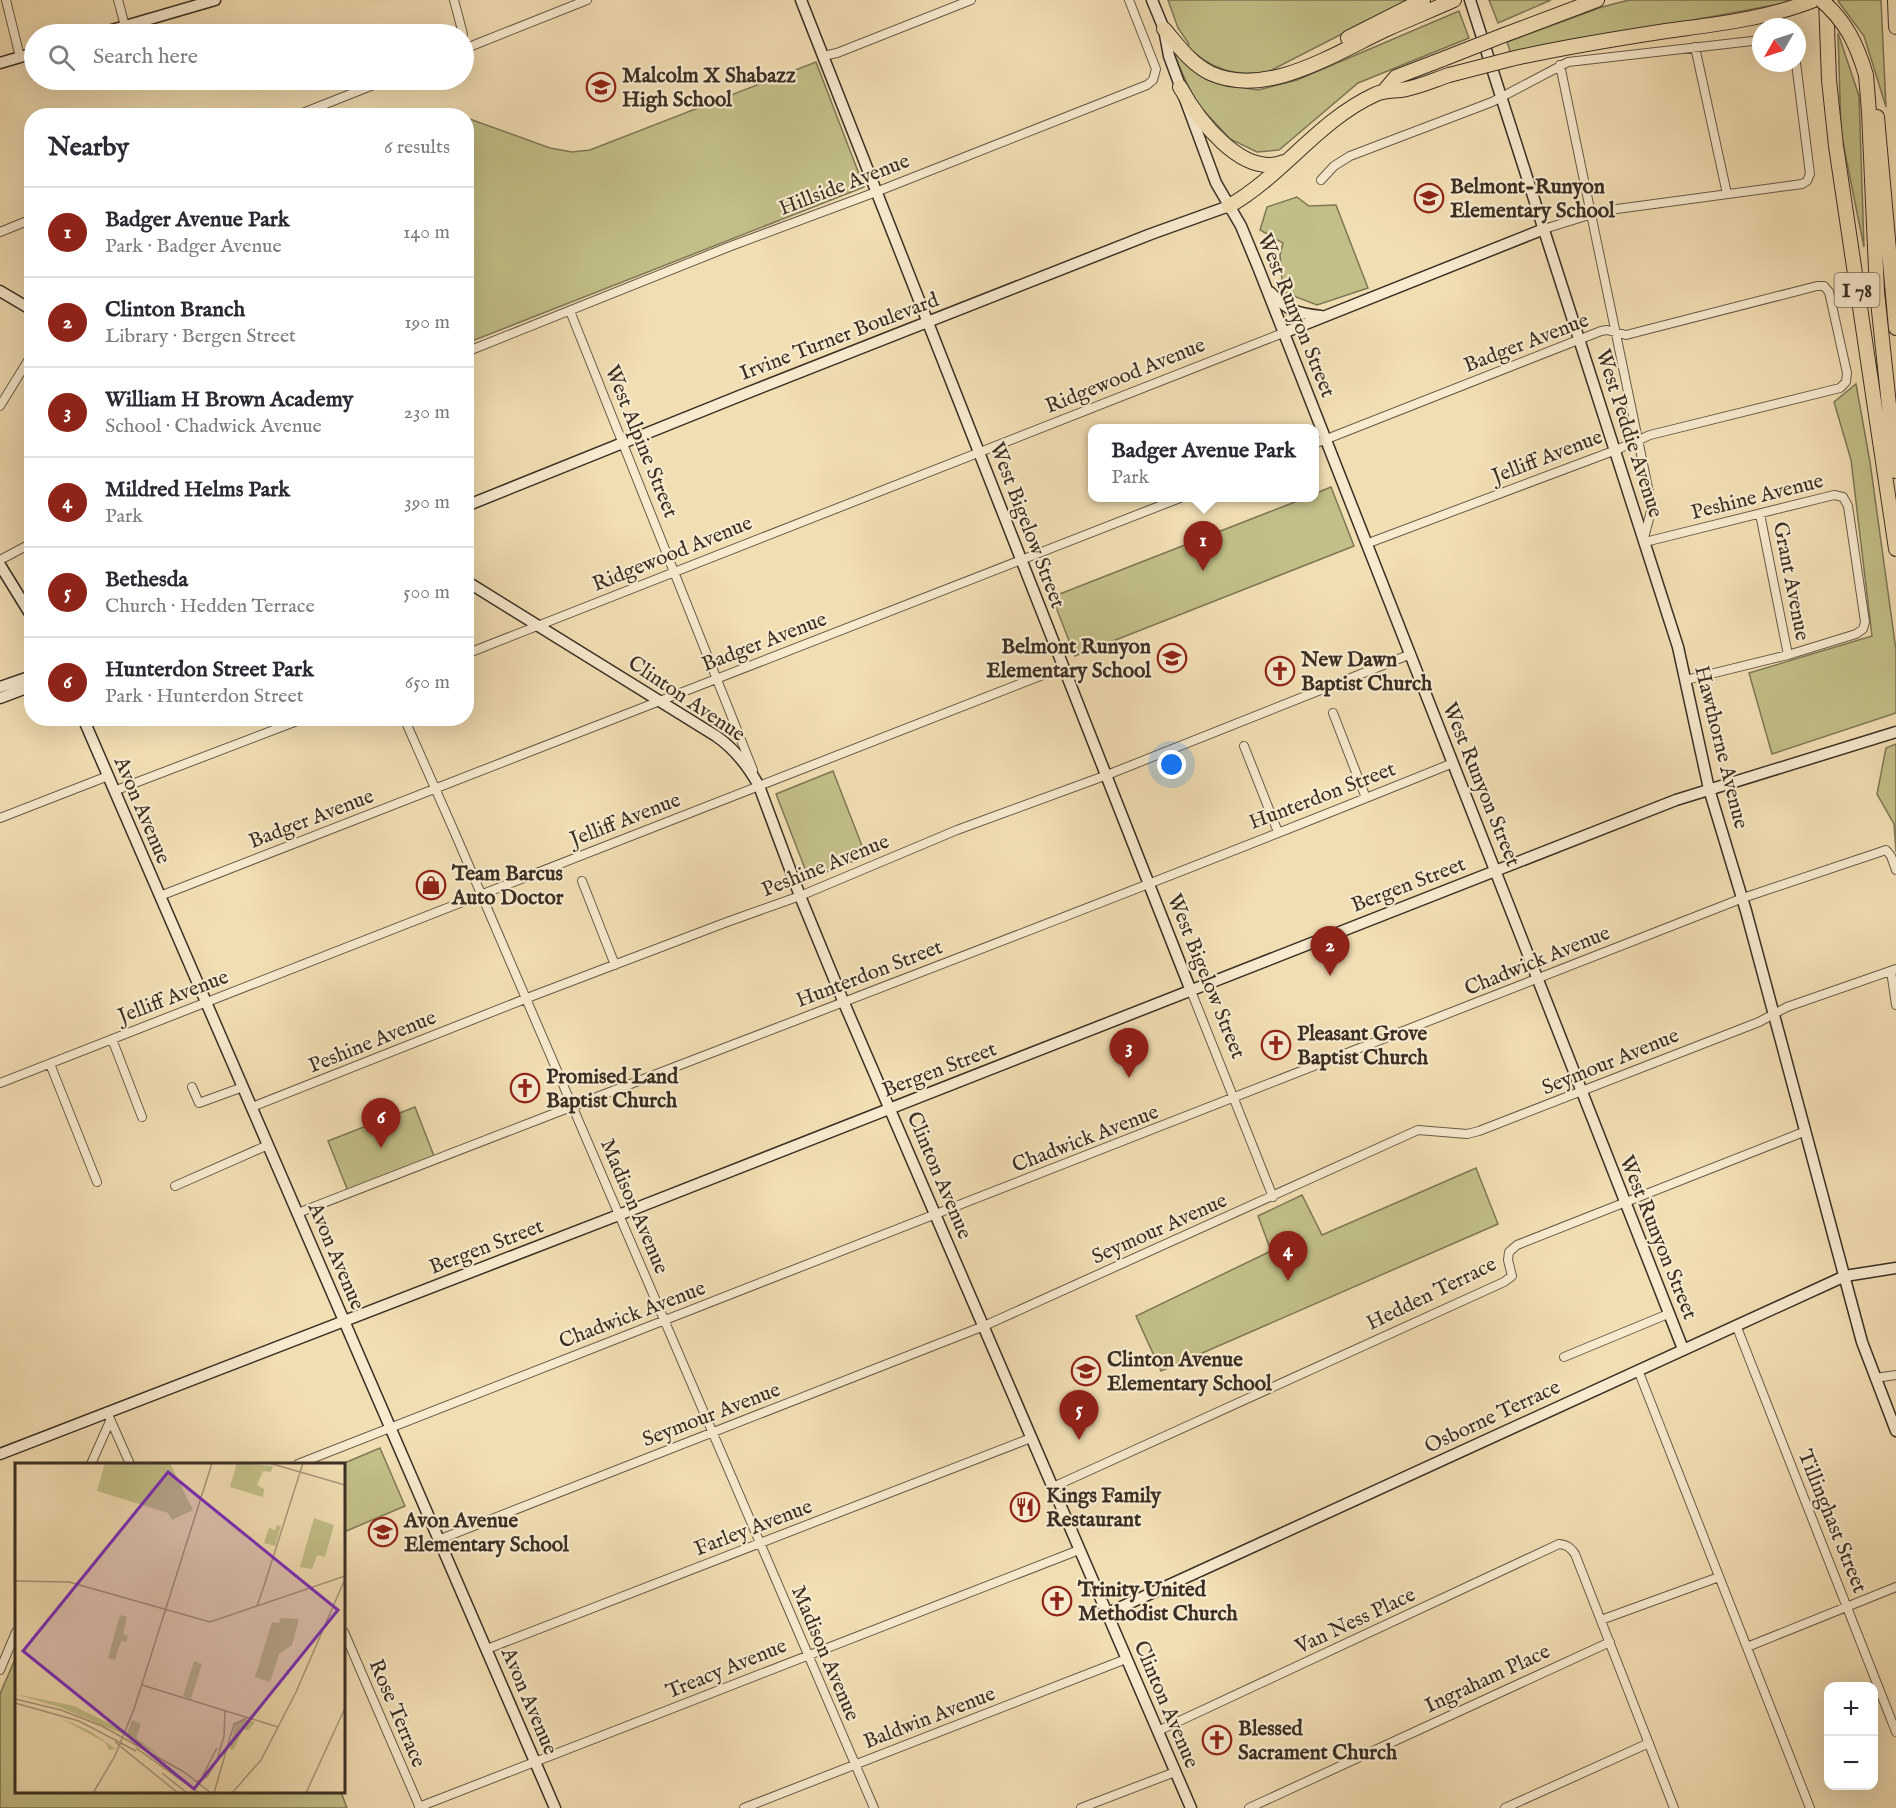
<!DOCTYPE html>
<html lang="en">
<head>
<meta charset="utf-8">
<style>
	body { margin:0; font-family:"IM FELL English",serif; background:#f2f2f3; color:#2b2b33 }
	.controls { position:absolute; right:18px; bottom:18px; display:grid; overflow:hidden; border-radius:12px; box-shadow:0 6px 24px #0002 }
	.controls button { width:54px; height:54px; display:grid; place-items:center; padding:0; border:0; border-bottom:2px solid #e1e1e2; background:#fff; color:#2b2b33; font:30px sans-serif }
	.compass { position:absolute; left:1752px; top:18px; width:54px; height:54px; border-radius:50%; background:#fff; box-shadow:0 6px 24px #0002; rotate:231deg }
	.you { position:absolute; left:1172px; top:765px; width:21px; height:21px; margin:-15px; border:4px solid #fff; border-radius:50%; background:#1a73e8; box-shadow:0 0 0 9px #1a73e833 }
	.badge { display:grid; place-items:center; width:39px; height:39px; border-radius:50%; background:#8f2418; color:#fff; font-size:20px; font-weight:700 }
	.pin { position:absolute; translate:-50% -50px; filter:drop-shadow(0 2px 3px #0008) }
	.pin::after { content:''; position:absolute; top:32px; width:21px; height:18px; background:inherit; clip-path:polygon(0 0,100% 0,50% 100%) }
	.popup { position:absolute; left:1088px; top:424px; width:231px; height:78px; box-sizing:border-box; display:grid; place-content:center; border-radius:12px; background:#fff; filter:drop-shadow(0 2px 4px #0005); font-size:20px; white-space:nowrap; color:#7c7c81 }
	.popup b { font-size:22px; color:#2b2b33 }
	.popup::after { content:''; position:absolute; left:50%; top:100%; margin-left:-12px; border:12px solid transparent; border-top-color:#fff }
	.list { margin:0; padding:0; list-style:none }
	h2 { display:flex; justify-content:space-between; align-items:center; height:78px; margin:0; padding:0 24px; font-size:26px }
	h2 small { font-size:20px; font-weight:400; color:#7c7c81 }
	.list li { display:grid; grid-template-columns:39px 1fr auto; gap:18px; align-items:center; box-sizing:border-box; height:90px; padding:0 24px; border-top:2px solid #e1e1e2 }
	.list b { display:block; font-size:22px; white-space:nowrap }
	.list p { margin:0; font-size:20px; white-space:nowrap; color:#7c7c81 }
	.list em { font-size:20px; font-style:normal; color:#7c7c81 }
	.icon { flex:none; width:33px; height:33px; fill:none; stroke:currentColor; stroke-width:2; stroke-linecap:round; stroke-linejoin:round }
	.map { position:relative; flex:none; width:1896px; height:1808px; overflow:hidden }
	.search { position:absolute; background:#fff; box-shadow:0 6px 24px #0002; left:24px; top:24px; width:450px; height:66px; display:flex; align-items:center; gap:15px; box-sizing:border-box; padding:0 21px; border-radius:33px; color:#7c7c81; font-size:22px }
	.panel { position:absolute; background:#fff; box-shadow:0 6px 24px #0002; left:24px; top:108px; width:450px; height:618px; border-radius:24px }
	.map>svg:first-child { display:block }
	.green { fill:#c2bf88; stroke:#7e7756; stroke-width:1.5 }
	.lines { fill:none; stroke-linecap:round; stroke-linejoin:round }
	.street-casing { stroke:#685b48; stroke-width:10 }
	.secondary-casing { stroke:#3a2f24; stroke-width:13 }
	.highway-casing { stroke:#3a2f24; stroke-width:16 }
	.street { stroke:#f7eace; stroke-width:8 }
	.secondary { stroke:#f7eace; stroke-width:10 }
	.highway { stroke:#f2deb3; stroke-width:14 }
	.highway-bridge-casing { stroke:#3a2f24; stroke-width:16; stroke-linecap:butt }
	.highway-bridge { stroke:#f2deb3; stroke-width:14 }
	.labels { text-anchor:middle; stroke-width:4.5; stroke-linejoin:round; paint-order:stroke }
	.shield { fill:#f7eace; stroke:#736757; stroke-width:1.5 }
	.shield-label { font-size:20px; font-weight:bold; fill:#3a2f24 }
	.poi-label { font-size:21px; font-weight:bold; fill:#3a2f24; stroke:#f7eace; text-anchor:start }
	.street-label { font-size:21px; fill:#3a2f24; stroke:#f7eace }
	.inset-road { fill:none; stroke:#a8987a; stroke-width:1.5 }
	.view { fill:#7b2cbf; fill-opacity:0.15; stroke:#7b2cbf; stroke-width:3 }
	.inset-edge { fill:none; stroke:#3a2f24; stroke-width:3 }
</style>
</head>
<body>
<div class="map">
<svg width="1896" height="1808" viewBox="0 0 1896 1808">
	<rect width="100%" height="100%" fill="#f2deb3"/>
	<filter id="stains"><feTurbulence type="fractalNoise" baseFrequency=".00333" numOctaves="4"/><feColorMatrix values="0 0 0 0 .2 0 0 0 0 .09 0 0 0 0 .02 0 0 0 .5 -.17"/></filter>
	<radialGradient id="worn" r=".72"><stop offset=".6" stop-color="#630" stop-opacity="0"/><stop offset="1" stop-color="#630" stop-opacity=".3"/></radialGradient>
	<path class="green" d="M1168,0H1408L1266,73C1232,75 1213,70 1187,47L1189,44L1178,28Z
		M1489,0H1551L1498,23Z
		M1629,0H1802L1511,54L1507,42L1602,7Z
		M1840,0H1881L1886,107L1864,36L1838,1Z
		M1459,11L1469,38L1358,83L1279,150L1257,152L1230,139L1195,101L1175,57L1178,55L1197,73L1208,80L1220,84L1258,90L1297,80Z
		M1838,33L1859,96L1864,247L1841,133Z
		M816,62L864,187L467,343V118L550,148L572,152L590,150Z
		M1297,197L1309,206L1336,205L1368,288L1317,305L1283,292L1280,255L1283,243L1260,230L1267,207Z
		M1856,384L1870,462L1896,650V713L1772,754L1749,673L1872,636L1851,460L1834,402Z
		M1331,487L1354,546L1075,656L1052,597L1305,498H1314V494Z
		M1896,744V852L1894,824L1877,794L1886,748Z
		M833,771L866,856L809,879L776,794Z
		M415,1107L434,1156L348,1191L328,1141Z
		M1476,1168L1498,1224L1161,1371L1136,1316L1271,1251L1258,1216L1302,1195L1322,1235Z
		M380,1448L405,1506L344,1532V1464H342Z
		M16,1657V1792H341L347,1808H0V1694Z"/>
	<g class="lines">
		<g class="street-casing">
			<path id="street" d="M6,0L20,57
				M118,0L125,26
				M454,0L463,34
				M1695,47L1727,194
				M464,49L587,0
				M823,56L837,53L971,0
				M1560,65L1652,507L1644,538
				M295,116L386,80
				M1321,180L1334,166L1350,156L1492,102L1568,62L1761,40
				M1544,229L1602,211L1802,184L1807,181L1810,174L1796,63
				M0,232L32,219
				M570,311L753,770
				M466,352L731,246L876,192L1147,85L1153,80L1156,69L1129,0
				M0,406L32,354
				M1314,444L1601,331L1607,330L1626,335L1817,286H1824L1829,292L1847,373L1846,382L1840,388L1650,435L1616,450L1366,544
				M1760,514L1788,655
				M1645,542L1834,495L1843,497L1848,506L1865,622L1863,629L1856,634L1788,655L1686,680
				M0,560L32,543
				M466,654L1283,333
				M1333,713L1366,798
				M404,718L454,831L874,1808
				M1244,746L1278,832
				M114,791L305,718
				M0,818L108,776
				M582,881L615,965
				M160,896L1180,498
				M1891,971L1896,1005
				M1191,991L1273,1197
				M112,1039L142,1117
				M50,1064L97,1182
				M0,1083L1063,667
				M192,1087L199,1103L243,1087
				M252,1107L535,995L727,922L800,896L957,830L1107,775L1411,654
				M175,1186L268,1145
				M298,1213C683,1062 1070,918 1453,763
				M1736,1325L1896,1732
				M1564,1357L1668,1314
				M1638,1370L1810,1808
				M1875,1378L1896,1375
				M107,1412L130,1464
				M91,1464L110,1421
				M298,1464C779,1274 1262,1090 1743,898L1886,850L1891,856L1896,870
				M1053,1487L1504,1282L1512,1276L1508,1260L1509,1252L1517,1245L1806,1131
				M438,1540L984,1326L1418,1130L1467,1134L1479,1131L1759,1022L1787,1007L1896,969
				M1601,1620L1719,1577
				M344,1632L420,1808
				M1747,1647L1896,1587
				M487,1649L1031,1438
				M0,1670L16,1632
				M1158,1731L1559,1544C1567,1545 1570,1547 1575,1554L1674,1808
				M419,1807L1079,1550
				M744,1808L1126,1659
				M1081,1808L1175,1772
				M1249,1808L1610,1642
				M1505,1808L1649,1743"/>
		</g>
		<g class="secondary-casing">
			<path id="secondary" d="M801,0L1191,991
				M1152,0L1164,29L1169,56L1216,183L1241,226L1258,267L1683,1349
				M1470,0L1678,647L1709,789L1746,911L1862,1342L1896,1431
				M98,34L215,0
				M0,63L34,53
				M0,291L32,310
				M1270,292C1288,311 1295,313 1321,316
				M1283,333L1544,229
				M466,506L747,393L1151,234L1229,206
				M0,565L32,617
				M466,581L716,736C735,749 748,766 759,786L800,896L844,1003L1191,1808
				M0,687L32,676
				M0,698L32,686
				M83,718L555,1808
				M0,1454L629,1211L1676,800L1896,732
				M1108,1613L1845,1276L1896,1268"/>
		</g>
		<g class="highway-casing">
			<path id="highway" d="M1826,0L1829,80L1836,146L1896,549
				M1895,0L1896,27
				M1164,29C1178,45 1190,63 1210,73C1267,99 1335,53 1387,29C1409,19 1432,10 1454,0
				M1504,35L1597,0
				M1348,38L1423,0
				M1511,59C1563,47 1614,39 1666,31C1716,24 1766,19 1814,0
				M1866,75L1869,112L1877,292L1896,471
				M1180,87C1197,118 1242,179 1284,162
				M1385,90L1396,77L1443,59
				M1877,117L1896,328
				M1229,206C1282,176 1318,121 1374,95C1383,90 1391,91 1401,90C1417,88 1434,80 1449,75"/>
		</g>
		<use href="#street" class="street"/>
		<use href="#secondary" class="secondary"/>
		<use href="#highway" class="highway"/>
		<g class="highway-bridge-casing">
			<path id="highway-bridge" d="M1821,0C1846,21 1857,45 1866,75
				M1443,59L1504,35
				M1449,75L1511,59"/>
		</g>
		<use href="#highway-bridge" class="highway-bridge"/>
	</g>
	<defs>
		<g id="school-ring" transform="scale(1.5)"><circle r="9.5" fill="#f7eace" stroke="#8f2418" stroke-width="1.5"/><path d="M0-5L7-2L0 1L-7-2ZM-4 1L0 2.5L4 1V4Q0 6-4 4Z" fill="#8f2418"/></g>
		<g id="church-ring" transform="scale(1.5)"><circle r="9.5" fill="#f7eace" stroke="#8f2418" stroke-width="1.5"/><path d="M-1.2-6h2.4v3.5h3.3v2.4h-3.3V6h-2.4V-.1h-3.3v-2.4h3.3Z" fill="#8f2418"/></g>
		<g id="shop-ring" transform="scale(1.5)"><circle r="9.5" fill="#f7eace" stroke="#8f2418" stroke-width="1.5"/><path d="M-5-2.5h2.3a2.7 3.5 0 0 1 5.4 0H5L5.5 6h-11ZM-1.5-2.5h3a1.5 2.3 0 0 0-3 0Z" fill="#8f2418"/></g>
		<g id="restaurant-ring" transform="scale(1.5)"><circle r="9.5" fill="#f7eace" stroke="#8f2418" stroke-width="1.5"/><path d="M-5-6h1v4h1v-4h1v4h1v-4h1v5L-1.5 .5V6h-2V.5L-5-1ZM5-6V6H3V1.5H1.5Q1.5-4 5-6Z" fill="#8f2418"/></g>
	</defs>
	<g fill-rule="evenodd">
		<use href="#school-ring" x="601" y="87"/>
		<use href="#school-ring" x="1429" y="198"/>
		<use href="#school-ring" x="1172" y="658"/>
		<use href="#church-ring" x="1280" y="671"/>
		<use href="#shop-ring" x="431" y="885"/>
		<use href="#church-ring" x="1276" y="1045"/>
		<use href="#church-ring" x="525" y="1088"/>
		<use href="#school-ring" x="1086" y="1371"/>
		<use href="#restaurant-ring" x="1025" y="1507"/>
		<use href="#school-ring" x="383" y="1532"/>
		<use href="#church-ring" x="1057" y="1601"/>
		<use href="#church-ring" x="1217" y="1740"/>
	</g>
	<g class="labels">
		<rect class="shield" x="1834.5" y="273" width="45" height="34" rx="4.5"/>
		<g class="shield-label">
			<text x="1857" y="297">I 78</text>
		</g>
		<g class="poi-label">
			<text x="622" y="82">Malcolm X Shabazz<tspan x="622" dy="24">High School</tspan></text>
			<text x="1450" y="193">Belmont-Runyon<tspan x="1450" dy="24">Elementary School</tspan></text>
			<text x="1151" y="653" text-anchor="end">Belmont Runyon<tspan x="1151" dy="24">Elementary School</tspan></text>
			<text x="1301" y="666">New Dawn<tspan x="1301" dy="24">Baptist Church</tspan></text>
			<text x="452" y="880">Team Barcus<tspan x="452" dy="24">Auto Doctor</tspan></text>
			<text x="1297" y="1040">Pleasant Grove<tspan x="1297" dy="24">Baptist Church</tspan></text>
			<text x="546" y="1083">Promised Land<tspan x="546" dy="24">Baptist Church</tspan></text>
			<text x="1107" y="1366">Clinton Avenue<tspan x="1107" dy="24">Elementary School</tspan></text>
			<text x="1046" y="1502">Kings Family<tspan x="1046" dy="24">Restaurant</tspan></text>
			<text x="404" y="1527">Avon Avenue<tspan x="404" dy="24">Elementary School</tspan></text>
			<text x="1078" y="1596">Trinity United<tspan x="1078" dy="24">Methodist Church</tspan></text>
			<text x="1238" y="1735">Blessed<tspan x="1238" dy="24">Sacrament Church</tspan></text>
		</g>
		<g class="street-label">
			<text transform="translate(844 184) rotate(-21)" y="7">Hillside Avenue</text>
			<text transform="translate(1297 315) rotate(68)" y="7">West Runyon Street</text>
			<text transform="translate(839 336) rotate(-21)" y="7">Irvine Turner Boulevard</text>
			<text transform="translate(1526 342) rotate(-21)" y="7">Badger Avenue</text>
			<text transform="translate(1125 375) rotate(-22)" y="7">Ridgewood Avenue</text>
			<text transform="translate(1630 433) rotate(72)" y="7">West Peddie Avenue</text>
			<text transform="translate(642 441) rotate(68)" y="7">West Alpine Street</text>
			<text transform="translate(1547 456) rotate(-21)" y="7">Jelliff Avenue</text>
			<text transform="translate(1757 496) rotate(-14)" y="7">Peshine Avenue</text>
			<text transform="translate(1028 525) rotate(69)" y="7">West Bigelow Street</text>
			<text transform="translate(672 553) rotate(-22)" y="7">Ridgewood Avenue</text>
			<text transform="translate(1792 581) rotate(79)" y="7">Grant Avenue</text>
			<text transform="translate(764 641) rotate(-21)" y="7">Badger Avenue</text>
			<text transform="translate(687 698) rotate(34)" y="7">Clinton Avenue</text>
			<text transform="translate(1722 747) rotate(76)" y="7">Hawthorne Avenue</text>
			<text transform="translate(1482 784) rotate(68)" y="7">West Runyon Street</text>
			<text transform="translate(1322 795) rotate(-21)" y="7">Hunterdon Street</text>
			<text transform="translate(143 810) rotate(67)" y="7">Avon Avenue</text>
			<text transform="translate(311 818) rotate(-21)" y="7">Badger Avenue</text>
			<text transform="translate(625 819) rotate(-21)" y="7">Jelliff Avenue</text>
			<text transform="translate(825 865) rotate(-22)" y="7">Peshine Avenue</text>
			<text transform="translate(1408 884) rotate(-21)" y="7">Bergen Street</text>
			<text transform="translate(1537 960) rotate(-22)" y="7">Chadwick Avenue</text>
			<text transform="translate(869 973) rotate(-21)" y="7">Hunterdon Street</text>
			<text transform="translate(1207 976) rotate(68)" y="7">West Bigelow Street</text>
			<text transform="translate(173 996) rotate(-21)" y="7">Jelliff Avenue</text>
			<text transform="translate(372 1041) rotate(-22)" y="7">Peshine Avenue</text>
			<text transform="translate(1610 1061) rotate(-22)" y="7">Seymour Avenue</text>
			<text transform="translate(939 1069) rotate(-21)" y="7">Bergen Street</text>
			<text transform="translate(1085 1138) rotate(-21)" y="7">Chadwick Avenue</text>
			<text transform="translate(940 1175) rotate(67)" y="7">Clinton Avenue</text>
			<text transform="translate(635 1206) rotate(67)" y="7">Madison Avenue</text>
			<text transform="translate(1159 1228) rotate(-24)" y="7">Seymour Avenue</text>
			<text transform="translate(1659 1237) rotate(68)" y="7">West Runyon Street</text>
			<text transform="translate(486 1246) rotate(-21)" y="7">Bergen Street</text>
			<text transform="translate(337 1256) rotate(67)" y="7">Avon Avenue</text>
			<text transform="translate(1431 1293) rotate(-26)" y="7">Hedden Terrace</text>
			<text transform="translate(632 1314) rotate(-21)" y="7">Chadwick Avenue</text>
			<text transform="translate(711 1414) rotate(-21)" y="7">Seymour Avenue</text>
			<text transform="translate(1492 1416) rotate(-25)" y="7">Osborne Terrace</text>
			<text transform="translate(1833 1521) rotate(68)" y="7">Tillinghast Street</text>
			<text transform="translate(753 1527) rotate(-21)" y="7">Farley Avenue</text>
			<text transform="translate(1355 1620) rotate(-25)" y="7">Van Ness Place</text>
			<text transform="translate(826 1653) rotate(67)" y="7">Madison Avenue</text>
			<text transform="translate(726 1668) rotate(-22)" y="7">Treacy Avenue</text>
			<text transform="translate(1487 1678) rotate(-25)" y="7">Ingraham Place</text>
			<text transform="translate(530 1701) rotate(67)" y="7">Avon Avenue</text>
			<text transform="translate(1167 1704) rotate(67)" y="7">Clinton Avenue</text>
			<text transform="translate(398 1713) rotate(67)" y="7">Rose Terrace</text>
			<text transform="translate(929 1717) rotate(-21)" y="7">Baldwin Avenue</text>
		</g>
	</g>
	<g transform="translate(15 1463)">
		<rect width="330" height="330" fill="#f2deb3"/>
		<path d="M90,0H155L178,47L157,57L153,50L82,28ZM222,0L258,3L256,9L248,8L242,22L249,26L248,34L215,24ZM299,55L319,62L310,94L302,92L297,106L285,104ZM262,62L266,63L260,83L249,80L254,65L260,67ZM105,152L112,154L108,171L113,173L111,179L106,178L100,197L93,195ZM265,155L284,156L277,182L264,191L255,219L240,214L257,159L264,160ZM179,198L187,201L176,236L168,233ZM0,231L59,243L109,268L108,271L47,245ZM45,255L75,268L101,286L94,287L91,280ZM228,256L240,259L234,267H228L218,287L215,286L220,261ZM117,257L126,261L121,275L145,293L111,273Z" fill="#c2bf88"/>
		<path class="inset-road" d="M254,0L330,22M0,118L54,119L195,159L330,113M248,126L288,0M242,143L249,123M127,222L263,264M0,236L46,247L87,263L169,309L196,330M0,240L64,258L121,288M100,279L163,330M121,285L184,330M147,310L172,330M185,318L202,285M181,319L192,314L202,297L209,273L210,247M78,330L100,293L119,246L197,0M199,330L219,261L232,255M217,330L246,297L281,229L330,116M291,330L330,245"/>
		<path class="view" d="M153,9L323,147L179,326L8,188Z"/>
		<rect width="330" height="330" class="inset-edge"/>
	</g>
	<rect width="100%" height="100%" filter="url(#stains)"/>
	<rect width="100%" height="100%" fill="url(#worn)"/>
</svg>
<div class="controls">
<button>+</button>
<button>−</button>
</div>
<svg class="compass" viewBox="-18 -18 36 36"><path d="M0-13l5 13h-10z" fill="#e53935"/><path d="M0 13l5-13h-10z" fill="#7c7c81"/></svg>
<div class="you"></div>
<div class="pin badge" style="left:1203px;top:571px">1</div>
<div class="popup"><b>Badger Avenue Park</b>Park</div>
<div class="pin badge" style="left:1330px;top:976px">2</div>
<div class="pin badge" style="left:1129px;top:1078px">3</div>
<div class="pin badge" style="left:1288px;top:1281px">4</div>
<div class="pin badge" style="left:1079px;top:1440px">5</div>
<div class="pin badge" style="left:381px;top:1148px">6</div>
<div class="search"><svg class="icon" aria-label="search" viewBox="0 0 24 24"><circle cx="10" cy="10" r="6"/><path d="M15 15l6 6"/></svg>Search here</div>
<section class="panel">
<h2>Nearby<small>6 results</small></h2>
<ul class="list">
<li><span class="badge">1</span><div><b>Badger Avenue Park</b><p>Park · Badger Avenue</p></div><em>140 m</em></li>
<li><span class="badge">2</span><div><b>Clinton Branch</b><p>Library · Bergen Street</p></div><em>190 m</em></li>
<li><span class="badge">3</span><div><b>William H Brown Academy</b><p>School · Chadwick Avenue</p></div><em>230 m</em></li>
<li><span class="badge">4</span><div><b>Mildred Helms Park</b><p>Park</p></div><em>390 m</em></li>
<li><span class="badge">5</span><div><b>Bethesda</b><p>Church · Hedden Terrace</p></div><em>500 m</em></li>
<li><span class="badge">6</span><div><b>Hunterdon Street Park</b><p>Park · Hunterdon Street</p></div><em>650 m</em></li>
</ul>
</section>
</div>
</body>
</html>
